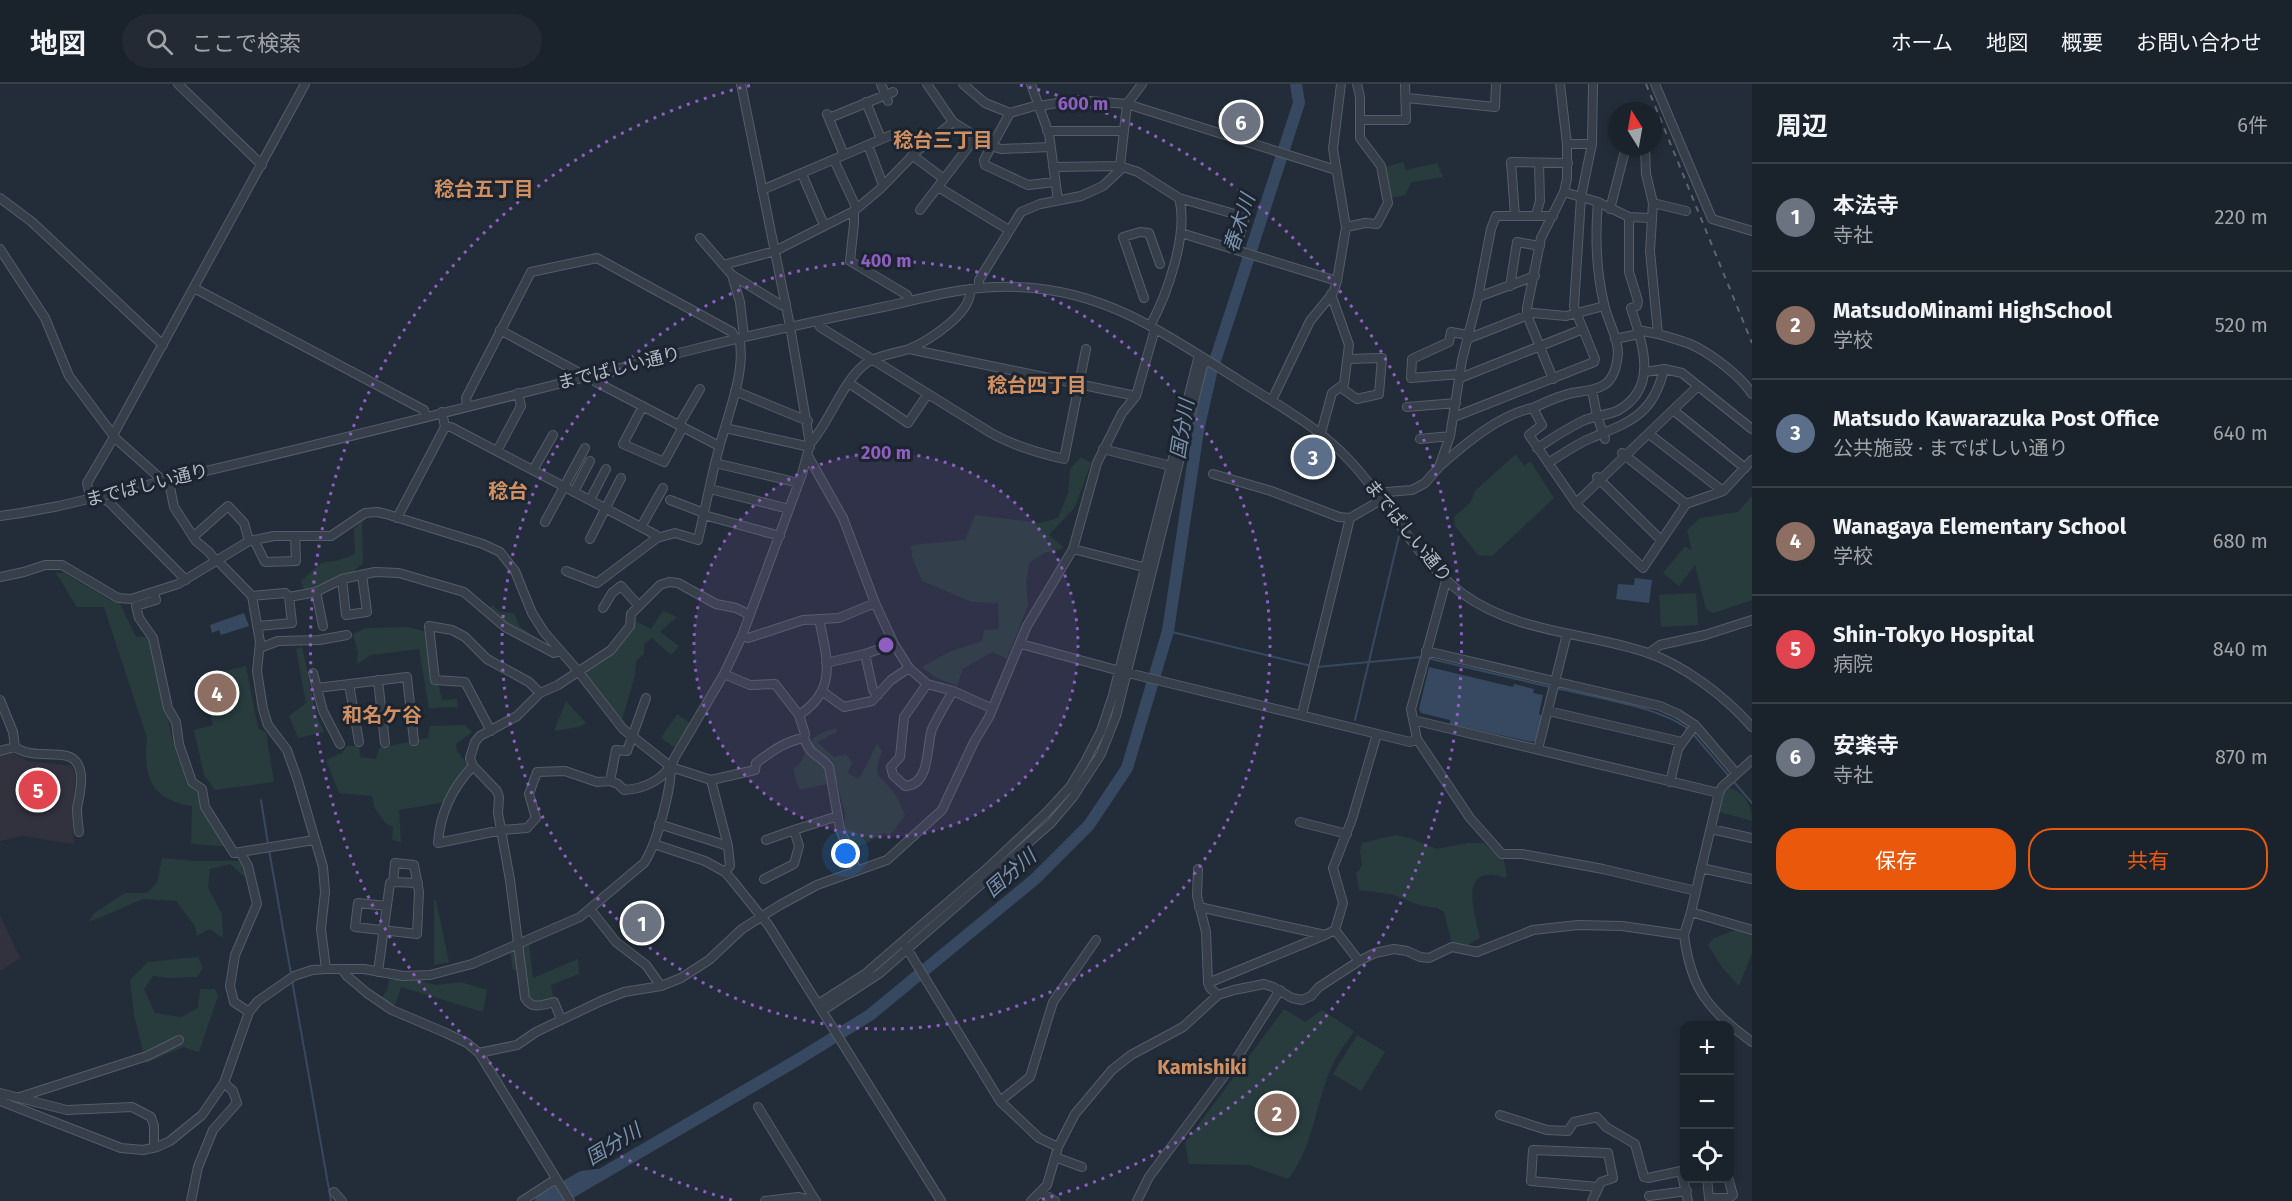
<!DOCTYPE html>
<html lang="ja">
<head>
<meta charset="utf-8">
<style>
	body { margin:0; font-family:"Fira Sans","Noto Sans JP",sans-serif; background:#232a33; color:#f1f3f6 }
	.controls { position:absolute; right:18px; bottom:18px; display:grid; overflow:hidden; border-radius:12px; box-shadow:0 3px 9px #0003 }
	.controls button { width:54px; height:54px; display:grid; place-items:center; padding:0; border:0; border-bottom:2px solid #383f47; background:#1a222b; color:#f1f3f6; font:30px sans-serif }
	.compass { position:absolute; left:1608px; top:18px; width:54px; height:54px; border-radius:50%; background:#1a222b; box-shadow:0 3px 9px #0003; rotate:349deg }
	.you { position:absolute; left:846px; top:770px; width:21px; height:21px; margin:-15px; border:4px solid #fff; border-radius:50%; background:#1a73e8; box-shadow:0 0 0 9px #1a73e833 }
	.badge { display:grid; place-items:center; width:39px; height:39px; border-radius:50%; background:#ea580c; color:#fff; font-size:20px; font-weight:700 }
	.pin { position:absolute; translate:-50% -50%; border:3px solid #fff; box-shadow:0 2px 6px #0006 }
	.list { margin:0; padding:0; list-style:none }
	h2 { display:flex; justify-content:space-between; align-items:center; height:78px; margin:0; padding:0 24px; font-size:26px }
	h2 small { font-size:20px; font-weight:400; color:#9fa4a9 }
	.list li { display:grid; grid-template-columns:39px 1fr auto; gap:18px; align-items:center; box-sizing:border-box; height:108px; padding:0 24px; border-top:2px solid #383f47 }
	.list b { display:block; font-size:22px; white-space:nowrap }
	.list p { margin:0; font-size:20px; white-space:nowrap; color:#9fa4a9 }
	.list em { font-size:20px; font-style:normal; color:#9fa4a9 }
	.actions { display:flex; gap:12px; padding:18px 24px }
	.actions a { flex:1; padding:14px 0; border:2px solid #ea580c; border-radius:24px; text-align:center; font-size:21px; color:#ea580c }
	.actions .main { background:#ea580c; color:#fff }
	.icon { flex:none; width:33px; height:33px; fill:none; stroke:currentColor; stroke-width:2; stroke-linecap:round; stroke-linejoin:round }
	.map { position:relative; flex:none; width:1752px; height:1117px; overflow:hidden }
	header { display:flex; align-items:center; gap:36px; box-sizing:border-box; height:84px; padding:0 30px; background:#1a222b; border-bottom:2px solid #383f47 }
	header strong { font-size:28px }
	nav { display:flex; gap:33px; margin-inline-start:auto; font-size:21px }
	.search { width:420px; height:54px; background:#232a33; display:flex; align-items:center; gap:15px; box-sizing:border-box; padding:0 21px; border-radius:33px; color:#9fa4a9; font-size:22px }
	main { display:flex }
	aside { flex:1; background:#1a222b }
	.map>svg:first-child { display:block }
	.medical { fill:#32313e }
	.green { fill:#283c3d }
	.water { fill:#374960 }
	.lines { fill:none; stroke-linecap:round; stroke-linejoin:round }
	.stream { stroke:#374960; stroke-width:2 }
	.river { stroke:#374960; stroke-width:12 }
	.minor-casing { stroke:#545d68; stroke-width:10 }
	.minor { stroke:#363f4a; stroke-width:8 }
	.rail { stroke:#5a6573; stroke-width:2; stroke-dasharray:6 6; stroke-linecap:butt }
	.minor-bridge-casing { stroke:#545d68; stroke-width:10; stroke-linecap:butt }
	.minor-bridge { stroke:#363f4a; stroke-width:8 }
	.ring { fill:none; stroke:#8e5ec1; stroke-width:3; stroke-dasharray:3 6 }
	.labels { text-anchor:middle; stroke-width:6; stroke-linejoin:round; paint-order:stroke }
	.street-label { font-size:18px; fill:#b1bac6; stroke:#1c242f }
	.neighbourhood-label { font-size:20px; font-weight:bold; fill:#d09062; stroke:#1c242f }
	.water-label { font-size:20px; font-style:italic; fill:#7a91ad; stroke:#1c242f }
	.centre { fill:#8e5ec1; stroke:#1c242f; stroke-width:3 }
	.ring-label { font-size:18px; text-anchor:middle; font-weight:bold; fill:#8e5ec1; stroke:#1c242f; stroke-width:6; stroke-linejoin:round; paint-order:stroke }
</style>
</head>
<body>
<header>
<strong>地図</strong>
<div class="search"><svg class="icon" aria-label="search" viewBox="0 0 24 24"><circle cx="10" cy="10" r="6"/><path d="M15 15l6 6"/></svg>ここで検索</div>
<nav><a>ホーム</a><a>地図</a><a>概要</a><a>お問い合わせ</a></nav>
</header>
<main>
<div class="map">
<svg width="1752" height="1117" viewBox="0 0 1752 1117">
	<rect width="100%" height="100%" fill="#232d39"/>
	<path class="medical" d="M14,669L27,677L72,682L76,695L72,725L74,760L22,752L0,757V672Z
		M0,831L20,874L0,887Z"/>
	<path class="green" d="M1403,78L1406,86L1437,79L1443,93L1412,98L1405,111L1392,114L1386,83Z
		M1516,370L1524,382L1530,377L1554,414L1492,472L1478,471L1455,442L1454,433L1470,419L1476,406Z
		M1081,373L1091,379L1075,423L1049,451L1064,464L1044,469L1029,479L1026,499L1028,521L1007,575L992,568L963,585L957,602L935,593L922,583L949,568L982,557L984,546L999,545L998,519L972,518L922,497L912,473L911,461L965,456L975,431L1040,439L1058,434L1068,409L1070,385Z
		M1752,412V516L1713,529L1706,525L1695,481L1679,502L1663,489L1685,462L1692,467L1687,446L1700,434L1738,428Z
		M362,437L363,479L353,488L305,508L301,497L321,479L339,476L355,470L354,445Z
		M56,489H64L110,516L120,520L136,553H150L174,662L187,700L202,711L203,725L237,763L191,760L192,722C151,716 143,692 147,654L104,523H77Z
		M1696,509L1698,541L1661,543L1659,511Z
		M492,521L500,528L514,529L519,542L547,561L506,541L488,525Z
		M663,527L677,533L660,548L679,562L671,571L652,554L644,560V570L636,577L635,591L622,636L588,595L586,585L629,550L633,536L651,545Z
		M408,543L427,548L442,616L457,615L458,623L429,624L419,565L371,571L357,580L358,569L353,550L366,544Z
		M302,563L317,633L324,648L298,654L289,632L306,619L296,565Z
		M246,582L258,644L266,649L274,698L215,706L204,691L194,646L213,641L200,593Z
		M566,617L586,639L579,643L554,647Z
		M677,630L690,639L674,663L661,654Z
		M465,641L472,648L456,660L457,667L469,682L446,718L399,726L401,758L392,756L393,742L386,740L375,724L372,712L339,709L326,676L342,669L347,662H359L360,673L376,675L379,664L428,654L430,642Z
		M836,644L837,648L817,658L834,673L846,670L852,678L848,689L859,695L877,660L882,667C871,698 880,687 894,709C899,716 902,724 905,732L889,752L885,749L853,766L844,749L845,730L837,698L799,706L793,685C816,668 795,655 836,644Z
		M1726,703C1743,706 1752,720 1752,737L1719,728Z
		M1396,751L1410,754L1437,765L1467,759H1483L1504,776L1507,792L1504,794C1498,791 1494,790 1486,791C1461,794 1477,838 1480,854L1464,863L1452,860L1444,828L1437,824L1419,821L1391,810L1359,806L1356,790L1362,782L1360,767L1362,759Z
		M162,774L194,777H238L246,784L245,793L230,780L210,785L208,804L222,830L223,854L209,845L197,852L195,842L176,817L143,815L89,838L93,830L125,809H147L157,799Z
		M434,816H436L449,878L434,881Z
		M1738,845L1752,849V869L1739,902L1722,883L1708,861L1714,854Z
		M529,860L533,894L578,875L579,890L551,901L554,916L537,921L527,916L524,885L513,886L510,868Z
		M198,873L203,884L197,893L170,894L153,892L144,905L155,929L181,933L198,924L200,905H215L218,912L199,968L183,963L146,979L134,931L130,896L148,878Z
		M389,896H418L436,901L461,898L487,906L483,928L401,903L395,921L381,914L387,907Z
		M1284,925L1305,938L1322,926L1354,947C1348,957 1339,967 1334,978C1315,1015 1315,1062 1288,1095L1249,1081L1189,1080L1185,1059Z
		M1357,951L1385,968L1361,1007L1333,990Z"/>
	<path class="water" d="M1635,494L1652,496L1649,519L1616,515L1618,500L1634,501Z
		M244,529L249,542L221,551L219,546L212,549L210,541Z
		M1429,583L1513,603L1514,600L1534,605L1533,609L1543,611L1539,630L1542,632L1536,657L1532,658L1450,640V636L1421,629L1419,625Z"/>
	<g class="lines">
		<path class="stream" d="M1168,547L1311,582
			M1427,574L1550,603
			M1317,583L1422,573
			M1556,604C1592,613 1662,623 1689,646
			M1355,636L1399,452
			M1693,650L1752,719
			M261,716L268,760
			M269,766L291,890
			M292,896L331,1117"/>
		<path class="river" d="M541,1117L582,1093L597,1091
			M556,1117L799,975L870,931L1035,795L1089,741L1127,684L1168,547L1198,347L1211,289L1299,19L1296,0"/>
		<g class="minor-casing">
			<path id="minor" d="M178,0L262,81
				M881,0L888,17
				M927,0L953,38L991,62L1001,65L1050,63
				M963,0L985,19L1010,29
				M1031,0L1049,50L1058,116
				M1142,0L1127,20L1120,82L1138,88L1179,114C1189,149 1167,211 1150,242
				M1655,0L1712,135L1752,147
				M1407,14L1495,23L1496,0
				M866,18L881,55
				M1038,21L1010,29L984,76L985,81L1028,101L1055,98
				M1039,22L1076,16L1127,20L1336,86
				M827,30L844,71
				M829,34L893,8
				M1361,36H1406L1405,0
				M1047,47H1124
				M1567,60H1592
				M868,61L883,101
				M1645,63L1646,90L1653,119
				M912,71L944,95
				M834,76L856,123
				M802,90L824,141
				M938,103L1009,146
				M762,106L891,51
				M0,114L32,138L163,261
				M1179,114L1245,133L1236,166
				M1610,125L1626,63
				M920,126L976,53
				M854,127V140L850,177L907,211L909,217
				M1515,131L1511,78L1568,79
				M1536,131L1540,117L1539,79
				M1629,133L1650,134
				M1346,143L1365,139L1377,140L1388,119L1381,82L1360,54V13L1357,0
				M1181,149L1337,197
				M700,154L732,191L740,218L744,253
				M0,165L45,234L69,292L113,351
				M723,181L775,167L854,127L880,105L915,69L953,38
				M732,191L781,221L786,220
				M1510,202L1517,158L1540,162
				M194,204L424,326L426,332
				M979,204V196L1021,128L1040,120L1081,112L1103,102L1120,86V82L1053,83
				M1478,213L1535,192
				M1144,214L1123,153L1140,148L1149,149L1160,180
				M818,237L820,243L991,349C1014,362 1038,369 1064,375L1086,265
				M500,246L576,287L578,294
				M1638,246L1658,250L1650,167L1653,119L1686,127
				M1658,250C1668,253 1680,256 1690,260C1709,268 1741,292 1752,310
				M1467,255L1533,229L1566,232L1604,222
				M1615,255L1639,250
				M909,265C928,257 973,229 970,205
				M1645,288L1664,285L1682,289L1752,345
				M1460,290L1411,294L1412,275L1449,258L1451,248L1468,251
				M591,291L596,298L719,362
				M1460,294L1583,245
				M1553,295L1527,231V224L1541,154L1564,108L1567,95V60L1560,0
				M849,299L908,339L927,311
				M1340,303L1357,315L1379,310L1382,274L1347,275
				M1592,306L1597,332L1605,355
				M735,307L808,337
				M1272,316L1310,237L1333,209L1337,197L1346,143L1333,65L1341,0
				M467,322L466,314L531,188L597,174L732,248L735,255
				M643,322L623,360L664,378L683,343
				M1407,323L1456,319
				M1533,324C1546,318 1558,312 1572,309C1583,307 1594,307 1604,301C1614,295 1617,281 1618,269C1618,252 1607,236 1604,220C1596,186 1595,152 1598,118L1564,108
				M1673,326L1745,384
				M442,328L445,343H451L656,451L657,454L675,449L698,456C705,425 711,394 719,364C727,333 747,285 739,254
				M1454,333L1594,278L1595,275L1574,223L1581,113L1592,60L1593,0
				M679,341L700,305
				M725,344L810,363
				M1321,349L1332,309L1344,300L1349,261L1331,210
				M1649,350L1723,407
				M114,353L170,403L174,423L196,457L209,468L216,477
				M1420,355L1450,352
				M810,360C830,338 844,293 868,278C880,271 896,269 909,265L1136,312
				M1537,364C1553,354 1569,343 1585,336C1595,332 1607,331 1617,327C1660,304 1642,259 1631,224L1637,222L1638,217L1629,188V133L1598,118
				M1103,365L1171,382
				M497,367L521,322L518,309
				M1622,369L1686,420
				M808,372L843,434L875,519L894,560L909,584L927,600L953,607L991,624
				M715,379L799,399
				M1548,379C1561,371 1575,361 1589,355C1629,338 1653,332 1664,285
				M1440,382C1465,360 1500,330 1533,324L1542,341L1529,351L1578,422L1643,484L1686,420L1723,407L1752,376
				M533,386L553,351
				M1213,390L1271,407L1339,433L1350,434
				M1597,393L1661,456
				M176,394C350,354 523,309 695,265C758,249 821,236 883,223C920,215 958,204 996,203C1044,201 1088,211 1131,232C1168,250 1202,273 1237,295C1276,320 1318,342 1350,377C1390,419 1415,475 1463,510C1517,549 1584,548 1645,568C1683,580 1726,613 1752,643
				M710,405L789,425
				M574,408L590,377
				M590,416L606,385
				M670,416L704,429
				M1576,419L1697,303
				M704,431L780,452
				M0,432L21,429
				M397,434L445,343
				M545,438L585,364
				M641,443L663,404
				M193,453L228,422L244,439L249,457
				M590,455L621,394
				M254,456L265,478L296,477L295,452
				M1073,465L1147,484
				M217,476L252,512L260,558L257,587L263,625L268,641L287,666L297,694L323,783L325,808L321,845L326,885
				M566,487L597,499L657,454
				M0,493L24,488L45,481H62L118,514L131,515L178,500L249,457L274,452H331L365,429L377,428L386,430L483,460L500,468L515,487L532,529L544,548L578,587L623,645L671,683L711,696L755,686L756,679C771,668 785,657 804,654L805,650L799,631C838,606 827,574 819,535
				M342,495L346,531L367,528L362,491
				M186,496L109,418L89,408L87,399L114,353L113,351L305,0
				M316,508L323,542
				M154,509L156,516L136,522L139,534L153,554L168,624L176,638L179,660L192,698L202,705L205,723L234,769L314,756
				M252,512L285,509L289,513L316,508L342,495L375,488L399,489L464,508L505,543L554,569L560,566
				M603,524L612,509L621,502L639,522
				M258,542L292,539L289,513
				M742,552L748,554L803,536L839,534L875,519
				M1021,560L1120,587L1410,658L1417,655L1411,625L1446,497
				M260,564L278,557L319,556L347,551
				M1426,567L1660,622L1678,630L1695,641L1736,689
				M1649,569L1660,561L1705,551L1752,536
				M826,579L865,570
				M313,589L323,627L340,660
				M724,590L750,601L775,600L799,631
				M378,596L385,659
				M349,600L359,658
				M927,600L904,633L900,673L891,683L893,691L905,702C931,701 926,662 932,645C938,632 946,619 953,607
				M317,604L407,593L414,657
				M823,608L844,623L872,617L891,596L909,584
				M878,611L873,606L865,570L894,560
				M0,616L13,648L15,663L0,667
				M1548,627L1682,658
				M1302,630L1350,434L1376,419L1387,408L1412,406L1425,399L1439,383L1450,352L1462,276L1478,213L1491,145L1496,132H1553
				M1413,636L1719,709
				M491,647L465,598L435,596L429,542L452,546L465,553L487,575L529,598L540,609
				M804,654C811,674 819,669 829,683L840,745L857,787
				M1417,655L1470,734L1502,770H1522L1603,785L1696,807
				M15,663C39,680 77,656 81,691C82,703 79,713 77,724C77,732 78,740 79,748
				M1538,665L1567,550
				M473,682C453,703 440,730 438,759L502,746L527,744L536,734L529,710L537,688L565,687L597,698L610,697L618,700L624,706C646,705 667,694 675,673L724,590L742,552L802,390L810,360L790,242L741,0
				M711,696L728,762L730,782L725,788
				M610,697L616,666L627,667L646,614
				M1670,698L1678,665L1695,641
				M1300,738L1347,750
				M659,740L728,762
				M1711,745L1752,754
				M794,746L838,732
				M654,760L705,777L725,788L732,796L769,842L941,1117
				M240,768L248,782L257,820L235,871L230,902L234,918L249,928
				M1701,784L1752,795
				M1198,785L1197,812L1206,848L1208,899L1210,904L1218,911
				M764,795L794,780L799,762L794,746L766,756
				M393,798L418,799
				M1199,823L1325,851L1335,846
				M590,825L616,858L646,881L661,902
				M1691,828L1752,846
				M1684,851C1691,906 1708,925 1752,958
				M906,863L1000,1017L1039,1054L1058,1063
				M1359,877L1335,846L1343,819L1333,784L1352,735L1377,650
				M342,885L347,892L367,909L392,926L446,949L467,959L479,969L517,961L536,948L601,917L624,908L661,902L681,894L709,876L742,845L780,821L817,801L887,776L942,726L974,658L989,633L1027,542L1073,465L1097,379L1122,329L1136,312L1155,245
				M378,888C382,858 386,829 390,799L393,798L395,779L414,781L419,808L417,850L355,843L358,819L387,822
				M1208,899L1325,851
				M818,920L865,890L991,781L1048,727L1070,703L1085,678L1101,647L1113,611L1199,271
				M822,927L880,889L1051,739L1073,713L1101,670L1116,632L1202,285L1206,276
				M561,935L554,918C543,921 532,926 525,914L510,796L498,729L499,713L497,707L473,682L470,674L475,658L480,652L517,632L540,609L558,601L611,566L630,542L631,530L660,501L669,498L678,499L716,520L736,524L750,531
				M479,969L570,1117
				M0,1009L67,1026L132,1023L151,1033L154,1042V1060L157,1063
				M20,1013L147,972L179,956
				M0,1017L121,1064L143,1066L157,1063L170,1057L202,1031L224,999L249,928L258,917L294,892L312,886L326,885H364L403,892L430,891L472,880L580,833L644,779C657,760 671,705 671,683
				M1000,1017L1030,993L1053,918L1096,856
				M758,1023L815,1116
				M1500,1031L1547,1046L1568,1047L1574,1038L1597,1033L1606,1043L1635,1060L1644,1093L1648,1094L1681,1087L1688,1117
				M1055,1073L1082,1083
				M1707,1094L1709,1114H1726
				M334,1108L342,1117
				M1040,1108L1055,1117
				M1649,1112L1687,1107
				M191,1117L198,1083L213,1046L237,1019L233,1007L224,999
				M522,1117L556,1095
				M765,1117L798,1113L816,1117
				M1031,1117L1047,1101L1058,1063L1075,1030L1112,986L1131,971L1183,943L1218,911L1234,906L1264,900L1273,903L1292,914L1302,916L1311,912L1319,903L1359,877L1375,869L1394,865L1407,867L1420,873L1429,874L1452,863L1477,868L1533,846L1578,841L1622,842L1684,851L1691,828L1719,709L1722,703L1752,676
				M1137,1117L1149,1093L1235,977L1280,906
				M1592,1117L1601,1098L1613,1094L1608,1069L1533,1066L1531,1097L1598,1103
				M1725,1117L1733,1111L1728,1094"/>
		</g>
		<use href="#minor" class="minor"/>
		<path class="rail" d="M1646,0L1752,259"/>
		<g class="minor-bridge-casing">
			<path id="minor-bridge" d="M21,429L59,422L176,394"/>
		</g>
		<use href="#minor-bridge" class="minor-bridge"/>
	</g>
	<circle cx="886" cy="561" r="192" fill="#8e5ec1" fill-opacity=".12"/>
	<g class="ring">
		<circle cx="886" cy="561" r="192"/>
		<circle cx="886" cy="561" r="384"/>
		<path d="M732 1116A576 576 0 0 1 752 1M1020 1A576 576 0 0 1 1040 1116"/>
	</g>
	<g class="labels">
		<g class="street-label">
			<text transform="translate(619 284) rotate(-14)" y="6">までばしい通り</text>
			<text transform="translate(147 401) rotate(-14)" y="6">までばしい通り</text>
			<text transform="translate(1408 447) rotate(51)" y="6">までばしい通り</text>
		</g>
		<g class="neighbourhood-label">
			<text x="943" y="63">稔台三丁目</text>
			<text x="484" y="112">稔台五丁目</text>
			<text x="1037" y="308">稔台四丁目</text>
			<text x="508" y="414">稔台</text>
			<text x="382" y="638">和名ケ谷</text>
			<text x="1202" y="990">Kamishiki</text>
		</g>
		<g class="water-label">
			<text transform="translate(1239 139) rotate(-72)" y="7">春木川</text>
			<text transform="translate(1182 345) rotate(-81)" y="7">国分川</text>
			<text transform="translate(1010 789) rotate(-41)" y="7">国分川</text>
			<text transform="translate(613 1060) rotate(-31)" y="7">国分川</text>
		</g>
	</g>
	<circle cx="886" cy="561" r="9" class="centre"/>
	<g class="ring-label">
		<text x="1083" y="26">600 m</text>
		<text x="886" y="183">400 m</text>
		<text x="886" y="375">200 m</text>
	</g>
</svg>
<div class="controls">
<button>+</button>
<button>−</button>
<button><svg class="icon" aria-label="locate" viewBox="0 0 24 24"><circle cx="12" cy="12" r="6"/><path d="M12 2v4M12 18v4M2 12h4M18 12h4"/></svg></button>
</div>
<svg class="compass" viewBox="-18 -18 36 36"><path d="M0-13l5 13h-10z" fill="#e53935"/><path d="M0 13l5-13h-10z" fill="#9fa4a9"/></svg>
<div class="you"></div>
<div class="pin badge" style="left:642px;top:839px;background:#6b7280">1</div>
<div class="pin badge" style="left:1277px;top:1029px;background:#8d6e63">2</div>
<div class="pin badge" style="left:1313px;top:373px;background:#5c6f8a">3</div>
<div class="pin badge" style="left:217px;top:609px;background:#8d6e63">4</div>
<div class="pin badge" style="left:38px;top:706px;background:#e0444e">5</div>
<div class="pin badge" style="left:1241px;top:38px;background:#6b7280">6</div>
</div>
<aside>
<h2>周辺<small>6件</small></h2>
<ul class="list">
<li><span class="badge" style="background:#6b7280">1</span><div><b>本法寺</b><p>寺社</p></div><em>220 m</em></li>
<li><span class="badge" style="background:#8d6e63">2</span><div><b>MatsudoMinami HighSchool</b><p>学校</p></div><em>520 m</em></li>
<li><span class="badge" style="background:#5c6f8a">3</span><div><b>Matsudo Kawarazuka Post Office</b><p>公共施設 · までばしい通り</p></div><em>640 m</em></li>
<li><span class="badge" style="background:#8d6e63">4</span><div><b>Wanagaya Elementary School</b><p>学校</p></div><em>680 m</em></li>
<li><span class="badge" style="background:#e0444e">5</span><div><b>Shin-Tokyo Hospital</b><p>病院</p></div><em>840 m</em></li>
<li><span class="badge" style="background:#6b7280">6</span><div><b>安楽寺</b><p>寺社</p></div><em>870 m</em></li>
</ul>
<div class="actions"><a class="main">保存</a><a>共有</a></div>
</aside>
</main>
</body>
</html>
